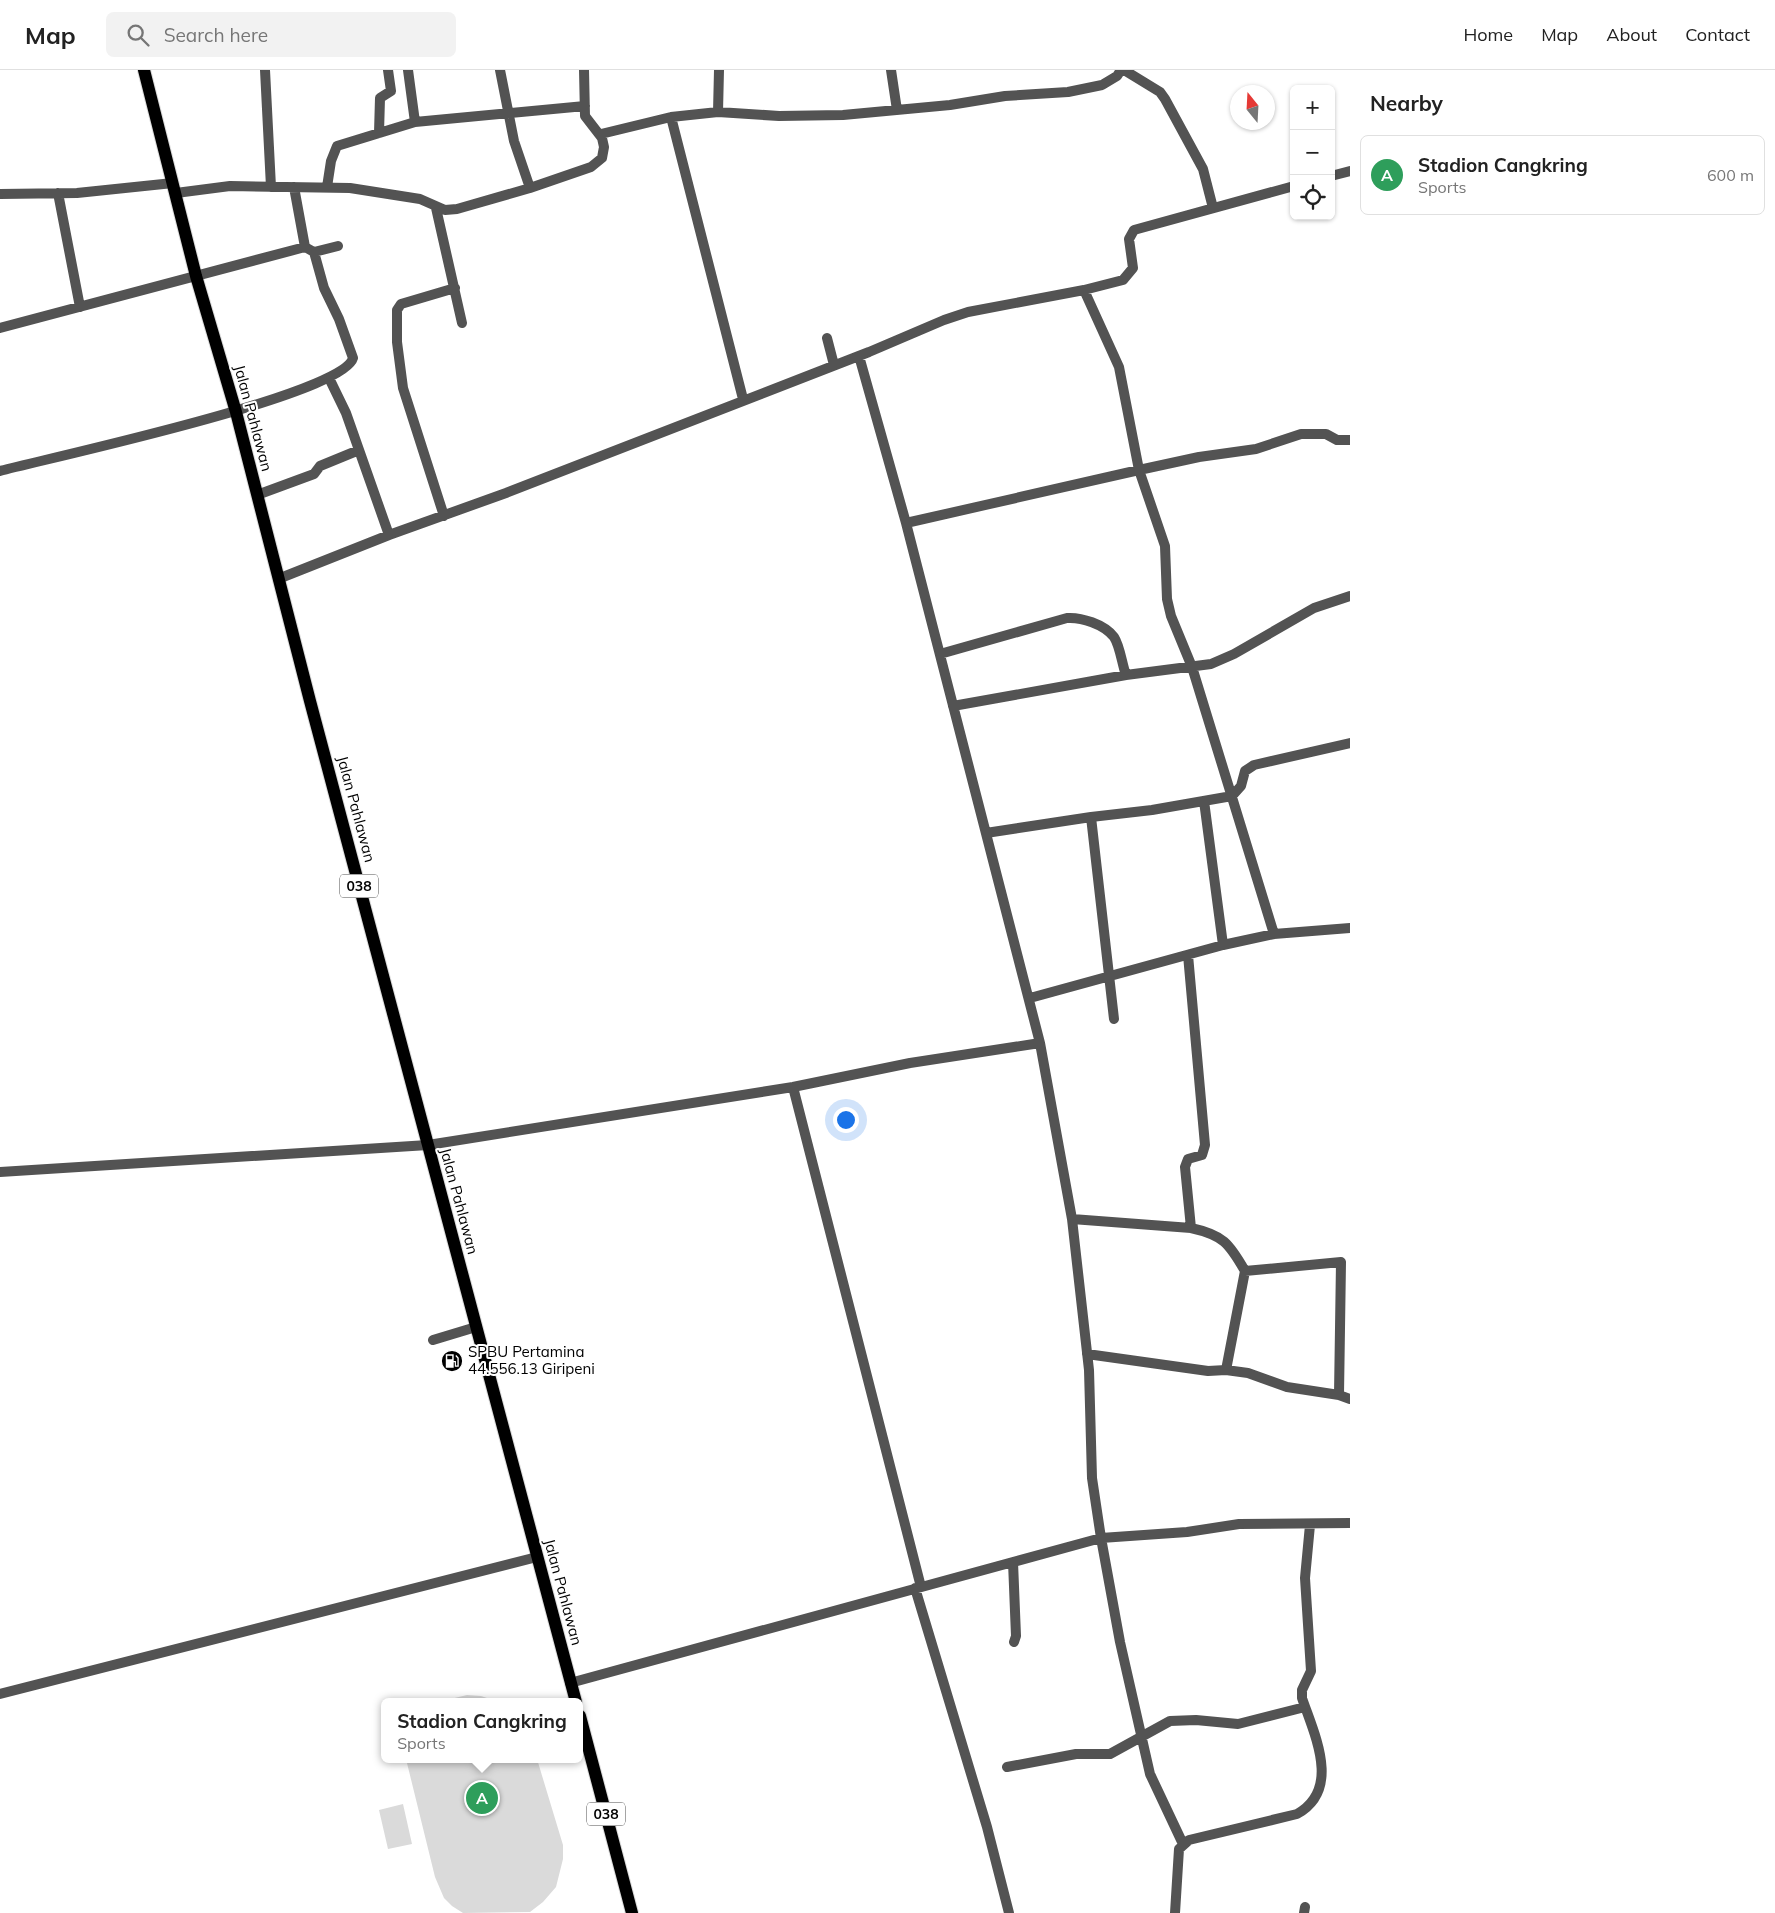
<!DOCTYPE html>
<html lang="en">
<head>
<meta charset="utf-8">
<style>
	body { margin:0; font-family:Mulish,sans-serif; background:#f2f2f2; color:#222 }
	.controls { position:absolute; right:15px; top:15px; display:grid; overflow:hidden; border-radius:8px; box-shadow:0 1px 4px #0004 }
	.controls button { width:45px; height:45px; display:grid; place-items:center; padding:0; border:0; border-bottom:1px solid #e0e0e0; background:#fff; color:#222; font:25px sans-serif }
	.compass { position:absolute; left:1230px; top:15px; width:45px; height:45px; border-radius:50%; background:#fff; box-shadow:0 1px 4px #0004; rotate:342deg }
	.you { position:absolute; left:845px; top:1049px; width:18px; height:18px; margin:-12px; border:4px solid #fff; border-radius:50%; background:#1a73e8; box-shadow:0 0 0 8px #1a73e833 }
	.badge { display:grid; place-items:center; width:32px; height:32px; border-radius:50%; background:#ea580c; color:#fff; font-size:16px; font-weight:700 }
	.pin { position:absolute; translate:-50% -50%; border:2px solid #fff; box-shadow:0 1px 5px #0006 }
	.popup { position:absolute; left:381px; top:1628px; width:202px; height:65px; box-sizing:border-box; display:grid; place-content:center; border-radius:8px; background:#fff; filter:drop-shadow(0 1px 4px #0005); font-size:16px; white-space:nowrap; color:#767676 }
	.popup b { font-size:19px; color:#222 }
	.popup::after { content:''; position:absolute; left:50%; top:100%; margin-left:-10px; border:10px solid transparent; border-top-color:#fff }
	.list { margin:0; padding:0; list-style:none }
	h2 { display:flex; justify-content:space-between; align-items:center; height:65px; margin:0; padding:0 20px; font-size:21px }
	h2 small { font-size:16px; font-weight:400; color:#767676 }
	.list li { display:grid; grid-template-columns:32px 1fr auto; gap:15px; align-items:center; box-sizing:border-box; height:80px; margin:0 10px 10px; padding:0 10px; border:1px solid #e0e0e0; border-radius:8px }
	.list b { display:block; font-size:19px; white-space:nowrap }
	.list p { margin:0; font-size:16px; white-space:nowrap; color:#767676 }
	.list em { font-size:16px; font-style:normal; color:#767676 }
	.icon { flex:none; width:28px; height:28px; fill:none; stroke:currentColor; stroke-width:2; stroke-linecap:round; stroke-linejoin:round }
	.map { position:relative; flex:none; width:1350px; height:1843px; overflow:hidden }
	header { display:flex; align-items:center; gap:30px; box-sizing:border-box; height:70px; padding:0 25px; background:#fff; border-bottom:1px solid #e0e0e0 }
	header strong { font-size:24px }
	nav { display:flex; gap:28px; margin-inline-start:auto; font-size:18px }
	.search { width:350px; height:45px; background:#f2f2f2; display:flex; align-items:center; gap:12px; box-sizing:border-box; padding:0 18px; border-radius:8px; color:#767676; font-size:19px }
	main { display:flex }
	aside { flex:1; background:#fff }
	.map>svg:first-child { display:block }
	.green { fill:#dadada }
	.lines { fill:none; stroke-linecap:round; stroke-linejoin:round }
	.major-casing { stroke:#dbdbdb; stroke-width:14 }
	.minor { stroke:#535353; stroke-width:10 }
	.major { stroke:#000; stroke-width:12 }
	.labels { text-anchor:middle; stroke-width:4; stroke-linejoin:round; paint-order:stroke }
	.shield { fill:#fff; stroke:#4c4c4c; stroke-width:1 }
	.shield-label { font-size:14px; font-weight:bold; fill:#000 }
	.street-label { font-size:15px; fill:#000; stroke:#fff }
	.poi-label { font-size:15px; fill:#000; stroke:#fff; text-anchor:start }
</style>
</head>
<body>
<header>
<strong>Map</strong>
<div class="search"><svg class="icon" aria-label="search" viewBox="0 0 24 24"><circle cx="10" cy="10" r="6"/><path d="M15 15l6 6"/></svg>Search here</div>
<nav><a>Home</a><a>Map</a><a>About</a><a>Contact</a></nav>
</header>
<main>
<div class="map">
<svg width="1350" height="1843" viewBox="0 0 1350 1843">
	<rect width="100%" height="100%" fill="#fff"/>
	<path class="green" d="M467,1625L481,1626L499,1632H438Z
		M406,1689H537L563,1775V1789L556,1817L543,1832L530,1842L463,1843L452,1836L444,1828L435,1807Z
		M403,1734L412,1774L388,1779L379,1740Z"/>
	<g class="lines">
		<g class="major-casing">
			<path id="major" d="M144,0L196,206L236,342L310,631L576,1632
				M580,1646L632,1843"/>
		</g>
		<path class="minor" d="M265,0L271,117
			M408,0L415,52
			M500,0L514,71L530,118
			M891,0L897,40
			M1124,0L1160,22L1165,29L1203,99L1213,138
			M718,42L719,0
			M671,47L743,329
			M379,63L380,28L391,21L388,0
			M601,64L671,47L718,42L779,46L843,45L950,35L1005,26L1068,22L1102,15L1117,6L1121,0
			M1331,106L1350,101
			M294,117L305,177
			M327,117L331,91L337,76L415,52L585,36
			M58,123L80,237
			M176,123L230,116L350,118L420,129L445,140L457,139L530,118L591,97L602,88L604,77L602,68L585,46L584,0
			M0,124L77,123L173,113
			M436,138L462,253
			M314,182L338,176
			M1084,220L1119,297L1139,400L1199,387L1256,379L1301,364H1326L1337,370H1350
			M0,258L305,177L314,182L324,218L339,249L353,288C343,325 48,388 0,401
			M827,268L834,295
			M859,286L906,453L1040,973L1072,1149L1089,1300L1092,1408L1101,1468L1120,1572L1150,1704L1183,1774
			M329,308L346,343L389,465
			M257,425L314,404L320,396L359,380
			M444,446L403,318L397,272V240L401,234L455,218
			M906,453L1139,400L1165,476L1167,529L1171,546L1192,597L1274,864
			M278,509L389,465L506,423L869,282L944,250L968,242L1084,220L1123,210L1133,198L1129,169L1134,160L1294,116
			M940,584L1067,548C1081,547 1104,554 1114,567C1120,576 1122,594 1126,605
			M953,636L1126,605L1211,594L1234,584L1314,538L1350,526
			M1204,731L1223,875
			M986,763L1091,747
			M1030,928L1223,875L1274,864L1350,858
			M1114,949L1091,747L1152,740L1232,726L1241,716L1245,701L1254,695L1350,673
			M793,1017L921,1517
			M0,1102L428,1075L793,1017L910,993L1040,973
			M1072,1149L1191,1158L1185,1097L1188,1089L1202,1085L1205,1075L1188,885
			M1245,1201L1341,1192L1339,1325L1350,1329
			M433,1270L476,1257
			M1087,1284L1208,1301L1226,1300L1245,1201C1229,1173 1223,1165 1191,1158
			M1226,1300L1248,1303L1287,1317L1339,1325
			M1013,1492L1016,1566L1014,1572
			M915,1518L987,1757L1009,1843
			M570,1613L1101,1468L1187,1462L1239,1454L1350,1453
			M0,1624L537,1487
			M1007,1697L1076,1684H1110L1170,1651L1196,1650L1238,1654L1305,1637
			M1175,1843L1179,1779L1189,1770L1297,1744C1342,1719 1314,1664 1302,1628V1620L1311,1601L1305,1508L1310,1455
			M1304,1843L1305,1837"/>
		<use href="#major" class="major"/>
	</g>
	<defs>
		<g id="fuel-disc" transform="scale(1.125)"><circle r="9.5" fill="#000" stroke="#fff"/><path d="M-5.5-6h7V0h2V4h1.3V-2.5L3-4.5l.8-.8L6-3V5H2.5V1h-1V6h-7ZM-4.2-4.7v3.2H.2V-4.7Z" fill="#fff"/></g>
	</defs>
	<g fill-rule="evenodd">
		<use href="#fuel-disc" x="452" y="1291"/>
	</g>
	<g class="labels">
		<g class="shield">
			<rect x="340" y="804.5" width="38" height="23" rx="4"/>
			<rect x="587" y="1732.5" width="38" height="23" rx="4"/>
		</g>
		<g class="shield-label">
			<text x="359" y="821">038</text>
			<text x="606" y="1749">038</text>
		</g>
		<g class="street-label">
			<text transform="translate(253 348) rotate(75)" y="5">Jalan Pahlawan</text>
			<text transform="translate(356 739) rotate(75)" y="5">Jalan Pahlawan</text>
			<text transform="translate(459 1131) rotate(75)" y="5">Jalan Pahlawan</text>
			<text transform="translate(563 1522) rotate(75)" y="5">Jalan Pahlawan</text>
		</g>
		<g class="poi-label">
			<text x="468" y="1287">SPBU Pertamina<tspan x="468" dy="17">44.556.13 Giripeni</tspan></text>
		</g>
	</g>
</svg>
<div class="controls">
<button>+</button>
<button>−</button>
<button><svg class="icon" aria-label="locate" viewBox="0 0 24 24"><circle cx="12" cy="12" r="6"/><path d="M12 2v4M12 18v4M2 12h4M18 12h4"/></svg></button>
</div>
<svg class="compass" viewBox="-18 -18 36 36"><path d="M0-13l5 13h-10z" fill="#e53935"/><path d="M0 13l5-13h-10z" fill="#767676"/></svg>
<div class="you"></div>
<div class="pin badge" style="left:482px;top:1728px;background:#2e9e5b">A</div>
<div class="popup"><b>Stadion Cangkring</b>Sports</div>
</div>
<aside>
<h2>Nearby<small></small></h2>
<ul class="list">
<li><span class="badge" style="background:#2e9e5b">A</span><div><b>Stadion Cangkring</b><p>Sports</p></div><em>600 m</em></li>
</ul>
</aside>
</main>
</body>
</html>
